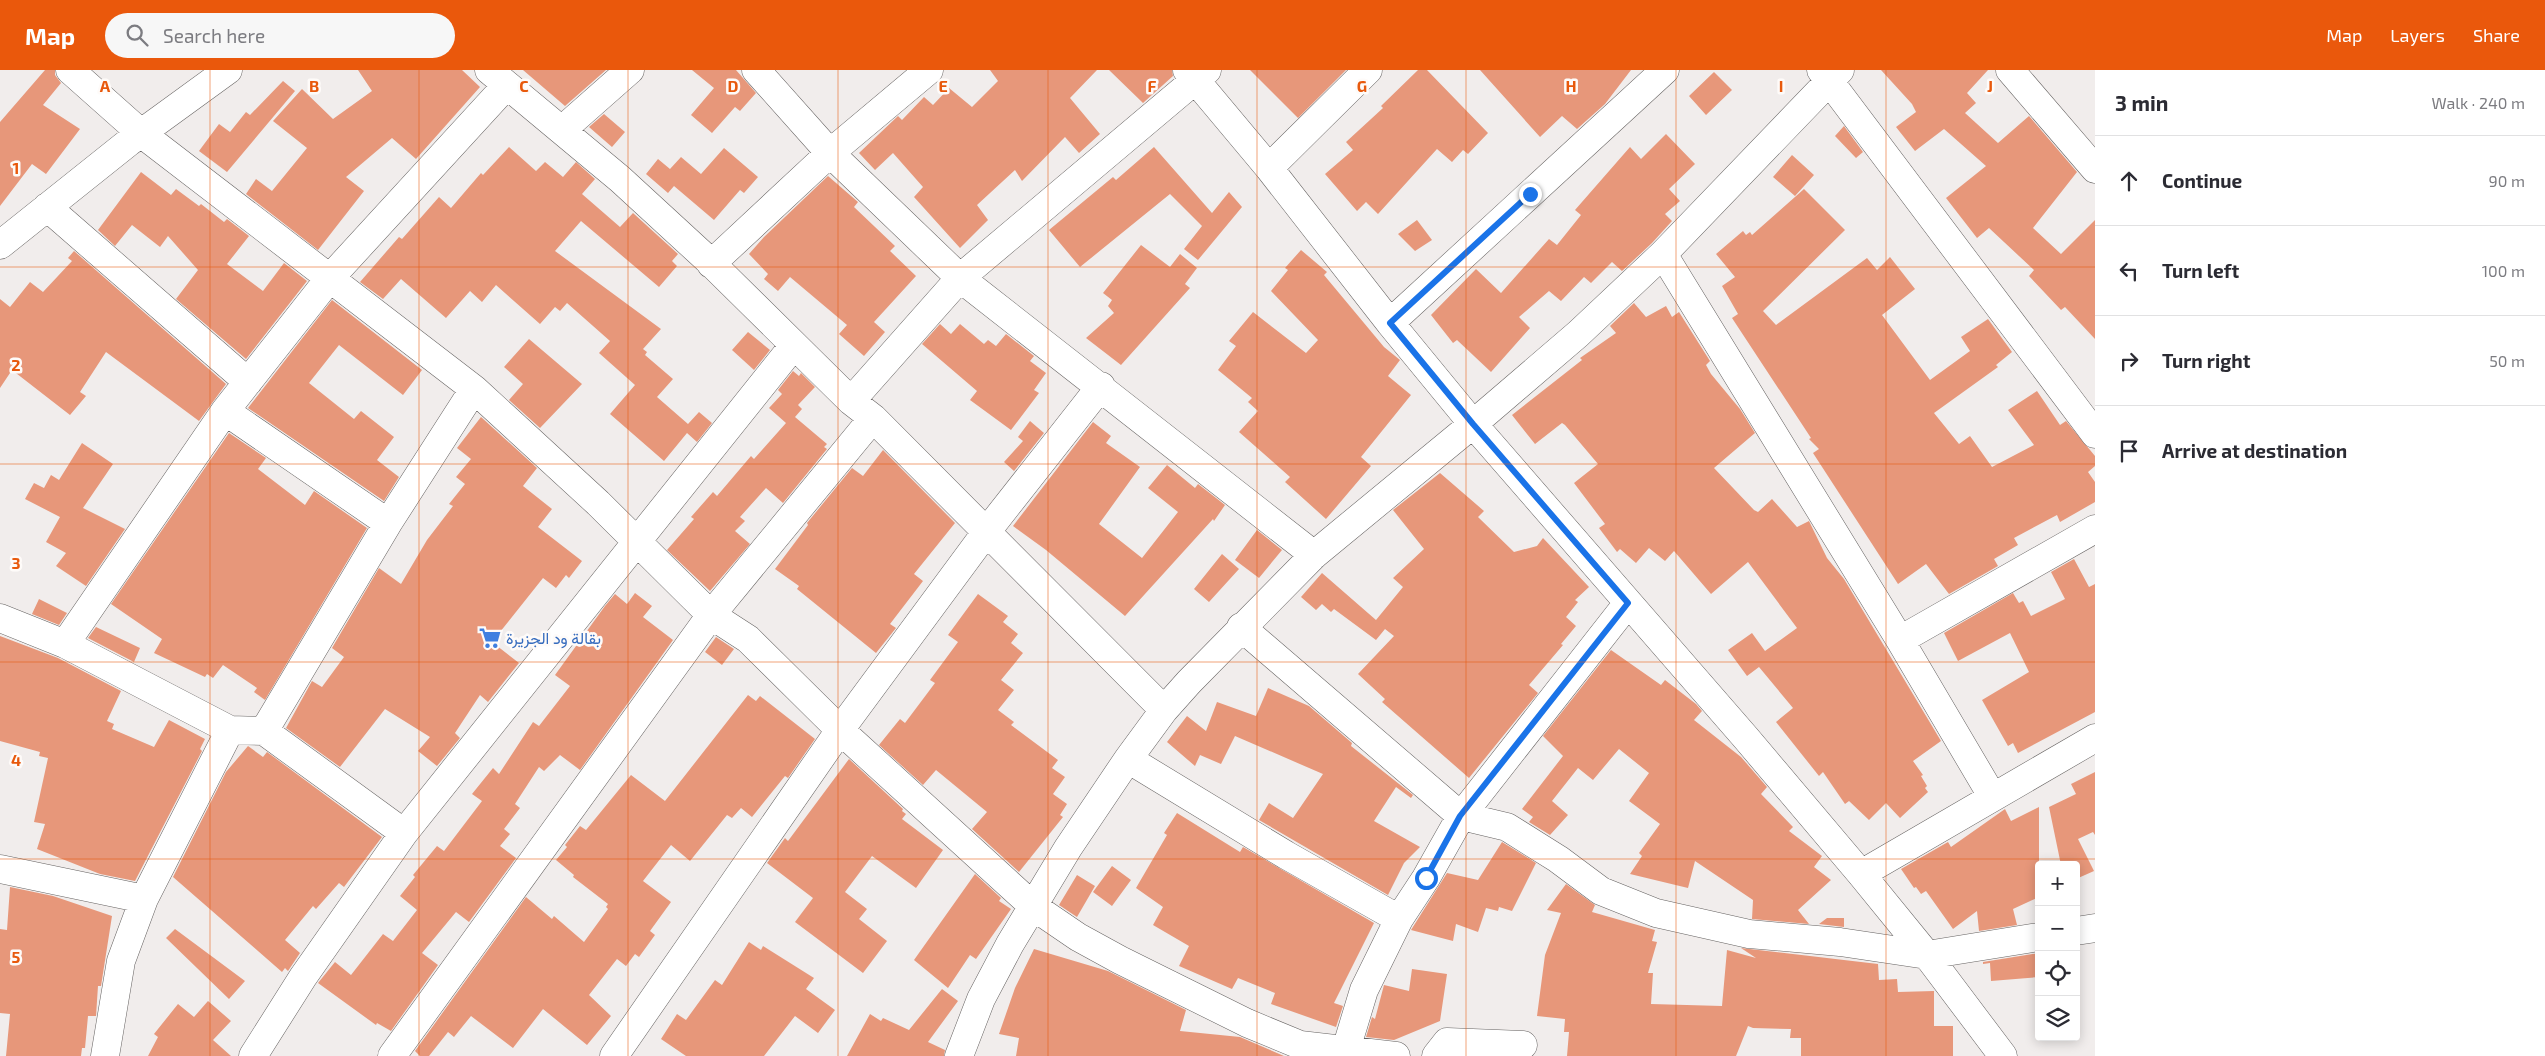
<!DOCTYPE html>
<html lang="en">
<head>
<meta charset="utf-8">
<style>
	body { margin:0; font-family:"Exo 2",Vazirmatn,sans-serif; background:#f7f7f7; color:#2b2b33 }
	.controls { position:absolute; right:15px; bottom:15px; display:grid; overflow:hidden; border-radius:5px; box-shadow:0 2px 12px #0003 }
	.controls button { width:45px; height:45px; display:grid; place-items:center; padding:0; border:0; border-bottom:1px solid #e1e1e2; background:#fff; color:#2b2b33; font:25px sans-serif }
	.stop { position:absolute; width:15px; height:15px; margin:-11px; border:4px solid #1a73e8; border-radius:50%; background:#fff }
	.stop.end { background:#1a73e8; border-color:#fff; box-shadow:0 1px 5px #0008 }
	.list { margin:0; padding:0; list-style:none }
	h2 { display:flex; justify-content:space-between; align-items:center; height:65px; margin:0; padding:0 20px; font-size:21px }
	h2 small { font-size:16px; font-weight:400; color:#7c7c81 }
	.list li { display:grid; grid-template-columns:32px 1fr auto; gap:15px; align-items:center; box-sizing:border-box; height:90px; padding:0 20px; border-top:1px solid #e1e1e2 }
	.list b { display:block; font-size:19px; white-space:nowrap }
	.list em { font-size:16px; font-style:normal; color:#7c7c81 }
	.icon { flex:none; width:28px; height:28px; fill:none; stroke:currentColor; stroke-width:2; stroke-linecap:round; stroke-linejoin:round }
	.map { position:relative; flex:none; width:2095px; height:986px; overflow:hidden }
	header { display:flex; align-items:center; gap:30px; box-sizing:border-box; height:70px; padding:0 25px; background:#ea580c; color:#fff }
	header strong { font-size:24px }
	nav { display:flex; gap:28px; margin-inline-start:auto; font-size:18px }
	.search { width:350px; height:45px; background:#f7f7f7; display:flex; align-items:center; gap:12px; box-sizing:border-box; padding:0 18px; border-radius:28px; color:#7c7c81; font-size:19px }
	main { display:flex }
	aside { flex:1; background:#fff }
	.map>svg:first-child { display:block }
	.building { fill:#e7977a }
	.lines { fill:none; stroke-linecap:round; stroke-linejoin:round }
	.minor-casing { stroke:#666362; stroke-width:29 }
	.minor { stroke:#fff; stroke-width:28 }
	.route { stroke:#1a73e8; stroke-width:6 }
	.grid { fill:none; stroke:#e8590c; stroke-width:1; stroke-opacity:0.55 }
	.labels { text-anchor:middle; stroke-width:5; stroke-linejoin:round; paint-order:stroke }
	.shop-label { font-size:16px; fill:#366cbe; stroke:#fefbf9; text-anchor:start }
	.grid-label { font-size:16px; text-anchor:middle; font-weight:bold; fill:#e8590c; stroke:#fefbf9; stroke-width:5; stroke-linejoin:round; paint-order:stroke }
</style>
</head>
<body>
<header>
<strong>Map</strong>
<div class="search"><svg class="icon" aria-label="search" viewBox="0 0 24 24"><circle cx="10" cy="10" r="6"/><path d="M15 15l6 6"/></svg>Search here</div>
<nav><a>Map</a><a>Layers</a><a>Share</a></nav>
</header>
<main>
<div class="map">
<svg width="2095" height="986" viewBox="0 0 2095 986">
	<rect width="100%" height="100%" fill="#f1edec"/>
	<path class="building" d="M45,0H55V5L61,13L43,35L80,59L46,104L32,94L0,136V52Z
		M358,0H462L480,17L416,89L392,68L346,107L364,121L318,180L246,124L256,109L272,121L307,78L273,51L302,19L333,49L372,21Z
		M523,0H606L565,36Z
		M692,0H736L756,23L740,41L735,37L712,63L691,45L714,18Z
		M990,0H1097L1070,28L1100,64L1079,83L1065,67L1022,111L1015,100L977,135L988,150L960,178L914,127L923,117L893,83L875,100L859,83L898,46L902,50L924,27L933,35L949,18L972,37L998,11Z
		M1109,0H1172L1173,6L1143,33Z
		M1250,0H1346L1298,48Z
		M1418,0H1427L1488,63L1468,84L1463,80L1452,92L1437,79L1378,144L1366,132L1357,141L1325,104L1353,80L1346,72L1383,38L1381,36Z
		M1480,0H1631L1605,34L1577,59L1562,46L1540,67Z
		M1881,0H1988L1967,23L1976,33L1965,43L1998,73L2029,46L2077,102L2033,158L2061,184L2095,150V269L2065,237L2061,240L2029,206L2034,200L1989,158L1977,168L1946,128L1986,96L1944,59L1915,81L1896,57L1916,42L1912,34Z
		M1714,2L1732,20L1706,45L1689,26Z
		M283,11L295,21L227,102L199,81L219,54L230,62L246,42L250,45Z
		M604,44L625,62L612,77L589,57Z
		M1844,56L1863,82L1856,88L1835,66Z
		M1666,64L1695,94L1669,119L1680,131L1665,144L1672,151L1652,173L1622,201L1612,192L1591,213L1584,207L1561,231L1549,221L1519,247L1530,258L1491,302L1457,270L1453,273L1431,245L1476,199L1501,223L1549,169L1557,175L1581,145L1575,140L1630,77L1641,89Z
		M509,77L536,101L545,92L563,107L576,92L595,109L582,124L620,157L633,143L678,184L672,191L677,196L659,217L581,151L555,181L661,259L643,279L647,282L645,285L673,309L657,327L688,354L699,342L712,353L697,372L687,363L664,391L610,344L635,315L599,283L610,271L567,233L560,241L555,237L540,254L496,215L482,232L470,221L446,248L401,209L383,229L360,212L399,167L402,169L439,127L451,138L481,103L483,105Z
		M1154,77L1212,143L1229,122L1242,137L1198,190L1184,179L1202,156L1170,124L1080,197L1049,160L1113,107L1116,110Z
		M724,78L758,107L744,123L740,120L714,150L674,116L668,123L646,104L658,89L670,99L681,87L701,104Z
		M1792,85L1814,105L1795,126L1773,107Z
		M141,102L171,125L176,119L199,136L201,134L224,152L227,149L249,166L227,194L263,221L284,193L307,211L246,289L176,229L198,200L168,166L160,177L132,155L115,176L98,160Z
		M828,106L858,132L854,137L895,176L890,181L916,206L874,252L885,262L864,286L839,264L847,255L790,207L778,221L764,209L768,204L749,184L764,167Z
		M1804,119L1845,160L1763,241L1776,255L1867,188L1877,200L1890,187L1915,219L1882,245L1930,310L1970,281L1961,267L1988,249L2012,282L1996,295L1998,297L1934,343L1959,374L1970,366L1992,397L2034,375L2008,340L2037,321L2060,355L2066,351L2095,386V396L2088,402L2095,412V432L2060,452L2057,445L2014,468L2018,475L1994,489L1998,496L1949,524L1926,494L1898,514L1813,383L1819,379L1809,369L1811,368L1732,248L1738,244L1722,216L1735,207L1716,184L1743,161L1746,165L1750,162L1752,165Z
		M1417,150L1432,170L1415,181L1398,164Z
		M1141,175L1170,197L1180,184L1197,198L1185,214L1190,218L1121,295L1086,268L1114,243L1108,236L1112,230L1103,223Z
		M1301,180L1327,202L1324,205L1384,277L1400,290L1388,306L1411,325L1361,387L1371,396L1326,449L1285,412L1290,407L1239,362L1258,341L1248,332L1252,328L1218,300L1236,276L1229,271L1253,242L1306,283L1318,270L1271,221L1288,200L1285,198Z
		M74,181L226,314L199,351L106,282L80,322L86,326L70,345L12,300L0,318V229L10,237L30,212L43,222L72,191L68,188Z
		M332,230L422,300L403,325L339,275L309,313L354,349L361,341L394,367L377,390L399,407L384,431L248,338Z
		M1634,233L1646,247L1666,236L1672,247L1679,242L1710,291L1706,295L1711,304L1740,339L1755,363L1714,398L1754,440L1758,442L1772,429L1797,457L1809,451L1827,488L1844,509L1941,671L1913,691L1923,705L1921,706L1927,716L1925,718L1928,722L1900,748L1886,733L1869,750L1849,731L1845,734L1823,702L1819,706L1776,652L1793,638L1759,597L1747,606L1728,580L1752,563L1765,581L1797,558L1748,492L1711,524L1674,481L1665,491L1649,478L1636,493L1620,479L1617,482L1599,458L1605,454L1574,413L1598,394L1565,355L1562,353L1535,374L1512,345L1582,290L1580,288L1616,263L1610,256Z
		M940,254L951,264L960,254L984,274L988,270L996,276L1006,264L1034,286L1030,291L1046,303L1034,320L1039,323L1011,360L970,330L977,321L922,274Z
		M748,262L770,280L754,300L732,280Z
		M529,269L582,314L540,358L509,330L523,314L504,297Z
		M793,301L799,306L801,303L815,317L798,335L802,339L795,347L827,374L824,377L827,379L783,433L766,418L740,447L745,451L735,461L750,474L710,521L667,480L694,449L691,447L713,422L717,426L751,386L754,389L786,353L769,338L782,324L778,320Z
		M481,347L537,398L523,416L552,439L538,457L582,491L569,508L566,505L556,518L543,508L492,572L519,593L488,632L480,625L455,663L460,668L437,696L418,681L430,667L385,639L340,697L286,658L312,611L322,617L344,587L332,578L379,498L401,514L427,470L453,436L449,434L465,414L456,407L471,389L457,378Z
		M1030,351L1044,363L1014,401L1004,392L1023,371L1018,367Z
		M1093,352L1111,366L1106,373L1140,397L1099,454L1142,488L1178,442L1148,418L1167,395L1195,418L1198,414L1225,435L1214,451L1213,449L1125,546L1046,480L1013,456Z
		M229,363L266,388L258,399L305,435L314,421L367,458L265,630L254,622L257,618L223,595L213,608L207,604L205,607L154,583L162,569L111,534Z
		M82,373L113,394L83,438L125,459L86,516L56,496L66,483L46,472L60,447L25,429L34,413L44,418L51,405L59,410Z
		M883,380L955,453L914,504L923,511L890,554L896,558L876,583L797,519L799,516L775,499L808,455L807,453L852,398L863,406Z
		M1440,403L1484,441L1478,447L1514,482L1537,476L1543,468L1589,517L1575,530L1578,532L1566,547L1576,556L1561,574L1563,575L1529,615L1538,623L1469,708L1382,632L1385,629L1358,604L1394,566L1385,559L1376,570L1334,539L1331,542L1322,534L1316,540L1301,527L1322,503L1376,550L1403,517L1393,508L1424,479L1393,440Z
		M1257,460L1282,480L1259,508L1235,490Z
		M1222,484L1239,499L1209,532L1194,519Z
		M2074,489L2089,517L2095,514V642L2018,683L2013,673L2008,676L1982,630L2029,602L2010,563L1958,591L1944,563L2013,523L2019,533L2023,531L2031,546L2065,529L2051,502Z
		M635,523L652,536L643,547L673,570L580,700L560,685L544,701L539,697L515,734L520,738L504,759L510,764L500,776L516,788L469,852L456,842L422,883L438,895L391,961L377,953L376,955L318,913L335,892L351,905L383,864L393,871L417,840L400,826L415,807L413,805L437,776L444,781L482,731L472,724L493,698L499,704L533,652L539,656L570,616L555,605L605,536L615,524L627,534Z
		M978,524L1008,546L1003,552L1018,564L1011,573L1023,583L1001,610L1014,620L998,640L1014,652L1011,655L1058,690L1052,698L1065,707L1053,724L1067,734L1060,745L1063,747L1019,802L972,759L987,742L936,700L923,715L879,675L900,649L905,653L935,613L930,610L958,572L948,565Z
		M39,529L67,543L59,555L32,544Z
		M96,557L140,578L134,592L88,568Z
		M0,566L58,588L121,621L107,651L114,654L112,659L154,677L169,650L205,669L200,679L202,681L135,811L100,804L37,779L45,754L34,752L48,688L39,686L40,682L0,671Z
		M716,567L734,579L722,595L705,582Z
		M1611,580L1661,615L1665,610L1696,634L1702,641L1694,650L1741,687L1767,717L1761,724L1793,757L1789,761L1822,786L1814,797L1831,810L1798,840L1809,854L1752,849L1753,830L1695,791L1688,818L1630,804L1642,786L1639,783L1660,754L1629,731L1649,703L1619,679L1593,710L1578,698L1552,731L1568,745L1550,765L1529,752L1533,747L1522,739L1563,686L1543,666Z
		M1268,618L1309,636L1352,673L1351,676L1413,725L1411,728L1396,717L1374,751L1420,777L1404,793L1388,825L1259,750L1269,733L1293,748L1323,704L1235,666L1221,694L1200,685L1195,696L1167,672L1187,646L1206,661L1217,632L1256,646Z
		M748,625L756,631L760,626L815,669L788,708L785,706L752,747L741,738L732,748L727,745L690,791L671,775L643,811L671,832L650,861L655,865L639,887L635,884L626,896L617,889L589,925L611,946L587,975L543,939L513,978L471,946L454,967L448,962L429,986H420L415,981L526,827L552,849L554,846L584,872L608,839L606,837L608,834L573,807L574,805L556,790L567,777L565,775L580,756L586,760L631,705L665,731Z
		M248,676L263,687L267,682L382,767L344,817L339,813L316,839L313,836L285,870L300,883L288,901L285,898L282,902L173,807L226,702Z
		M849,689L903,739L902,741L906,744L902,749L943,780L916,818L872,786L845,822L867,839L859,849L887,871L863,903L795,852L813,828L767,793L785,768L788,771Z
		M2095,702V765L2093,762L2078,769L2094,801L2076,809V795H2061L2049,737L2076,724L2071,714Z
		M2039,737V827L2013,839L2017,855L1979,861L1977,841L1953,859L1926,821L1921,824L1916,817L1914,818L1901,799L1948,772L1951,777L2005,739L2011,751Z
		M1177,743L1240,782L1243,777L1374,853L1334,933L1343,936L1336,957L1271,934L1275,923L1238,908L1232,919L1179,896L1189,876L1153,855L1163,837L1136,818L1167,765L1164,763Z
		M1502,772L1536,793L1512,841L1499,837L1498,841L1486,838L1478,862L1456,854L1453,871L1411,860L1447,803L1478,810Z
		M1112,796L1131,810L1112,836L1093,822Z
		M975,804L1001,828L999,831L1011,839L976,889L970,885L948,918L914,890Z
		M1077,805L1095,816L1077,847L1059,835Z
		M1566,814L1595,835L1592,842L1655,860L1652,871L1657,872L1648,903H1653L1651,934L1722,936L1727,880L1756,888L1741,878L1878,894L1879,910L1897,909L1898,922L1934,921V956H1953V986H1801V968H1790L1791,959L1753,958L1748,956L1736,986H1567L1569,962H1564L1565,949L1537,946L1545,885L1561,843L1547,840Z
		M10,817L53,826L112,846L101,916H98L96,946H88L85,978H82L81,986H6L10,944L0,943V859L7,860Z
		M1827,848H1844V857L1819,854Z
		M175,859L245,911L229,929L166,868Z
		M749,872L761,880L763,876L814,908L806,919L835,940L818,963L795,946L764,986H686L661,969L677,944L686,950L715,910L722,915Z
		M1034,879L1108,901L1186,940L1180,961L1240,967L1284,986H1016L1019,968L999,964L1015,918Z
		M2039,883V907L1991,911L1990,893L1983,894V892Z
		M1412,899L1447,904L1440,951L1394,970L1366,967L1372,947L1375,949L1384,915L1409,921Z
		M942,919L958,931L928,972L945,980L944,986H847L870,944L881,951L883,948L909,960Z
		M208,931L231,951L213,970L231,986H148L158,967L154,964L178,934L194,947Z"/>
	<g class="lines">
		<g class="minor-casing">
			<path id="minor" d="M70,0L142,64L474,319L598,433L711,545L748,569L840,660L1034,837L1078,867L1120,890L1247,953L1300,975L1396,986
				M489,0L620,109L707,189L851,331L873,348L1164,640
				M756,0L830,83L960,208L1314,485
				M1187,0L1269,98L1390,253L1473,354L1746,668L1861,804L1927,885L2003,986
				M1821,0L2095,364
				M2010,0L2095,99
				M562,60L630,0
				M1269,98L1368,0
				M47,137L248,312
				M0,175L129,72L228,0
				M1663,184L1900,570L1992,726
				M711,194L830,83L929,0
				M1390,253L1665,0
				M851,331L960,208L1207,0
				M225,341L388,453
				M0,548L65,574L230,660L264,661L404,763
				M1241,557L1461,746L1507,757L1558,789L1601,821L1656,843L1749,864L1840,872L1927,885L2039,867
				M1900,570L2095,459
				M65,574L225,341L329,209L506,16
				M264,661L388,453L474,319
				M1128,689L1286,785L1399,849
				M0,799L144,829
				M1861,804L2095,668
				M2076,861L2095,858
				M105,986L121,891L144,829L230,660
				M253,986L303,907L404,763L794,275
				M392,986L711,545L873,348
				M614,986L840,660L987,461L1101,316
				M959,986L981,929L1010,874L1068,778L1128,689L1164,640L1189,612L1314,485L1473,354L1578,264L1663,184L1840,0
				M1344,986L1364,920L1399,849L1426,808L1461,746L1628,533
				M1436,986L1447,972L1523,975"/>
		</g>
		<use href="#minor" class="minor"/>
	</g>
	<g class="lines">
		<path class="route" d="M1426,808L1460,746L1628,533L1473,354L1390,253L1530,124"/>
	</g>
	<path class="grid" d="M210,0V986M419,0V986M628,0V986M838,0V986M1048,0V986M1257,0V986M1466,0V986M1676,0V986M1886,0V986M0,197H2095M0,394H2095M0,592H2095M0,789H2095"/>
	<defs>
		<g id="supermarket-bare" transform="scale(1.725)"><path d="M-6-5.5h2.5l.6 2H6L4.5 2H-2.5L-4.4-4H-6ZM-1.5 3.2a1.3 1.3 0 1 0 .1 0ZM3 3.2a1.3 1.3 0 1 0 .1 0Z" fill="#3f7fe0" stroke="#fefbf9" stroke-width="2.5" paint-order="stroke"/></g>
	</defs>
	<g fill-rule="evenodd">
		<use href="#supermarket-bare" x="490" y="568"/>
	</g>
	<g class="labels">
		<g class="shop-label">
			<text x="506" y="574">بقالة ود الجزيرة</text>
		</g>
	</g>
	<g class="grid-label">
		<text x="105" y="22">A</text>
		<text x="314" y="22">B</text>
		<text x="524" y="22">C</text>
		<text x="733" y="22">D</text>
		<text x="943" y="22">E</text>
		<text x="1152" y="22">F</text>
		<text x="1362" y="22">G</text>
		<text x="1571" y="22">H</text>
		<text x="1781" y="22">I</text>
		<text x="1990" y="22">J</text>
		<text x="16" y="104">1</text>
		<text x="16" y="301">2</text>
		<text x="16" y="499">3</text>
		<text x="16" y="696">4</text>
		<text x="16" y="893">5</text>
	</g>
</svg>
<div class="controls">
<button>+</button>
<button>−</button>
<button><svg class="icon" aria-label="locate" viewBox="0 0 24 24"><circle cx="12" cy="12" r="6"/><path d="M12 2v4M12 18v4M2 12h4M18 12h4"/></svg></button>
<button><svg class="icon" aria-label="layers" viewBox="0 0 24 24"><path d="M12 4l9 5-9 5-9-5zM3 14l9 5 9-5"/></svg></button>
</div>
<div class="stop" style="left:1426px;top:808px"></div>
<div class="stop end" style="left:1530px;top:124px"></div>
</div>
<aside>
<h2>3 min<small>Walk · 240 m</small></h2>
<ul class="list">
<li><svg class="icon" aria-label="ahead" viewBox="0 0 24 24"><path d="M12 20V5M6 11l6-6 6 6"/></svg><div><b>Continue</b></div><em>90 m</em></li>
<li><svg class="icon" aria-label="left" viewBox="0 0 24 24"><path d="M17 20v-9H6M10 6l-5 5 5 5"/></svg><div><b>Turn left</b></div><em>100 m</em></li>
<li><svg class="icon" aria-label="right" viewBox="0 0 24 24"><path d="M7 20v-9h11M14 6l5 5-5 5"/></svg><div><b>Turn right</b></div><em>50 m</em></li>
<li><svg class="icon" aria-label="arrive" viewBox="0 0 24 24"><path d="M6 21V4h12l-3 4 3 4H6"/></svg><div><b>Arrive at destination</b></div></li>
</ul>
</aside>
</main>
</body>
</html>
